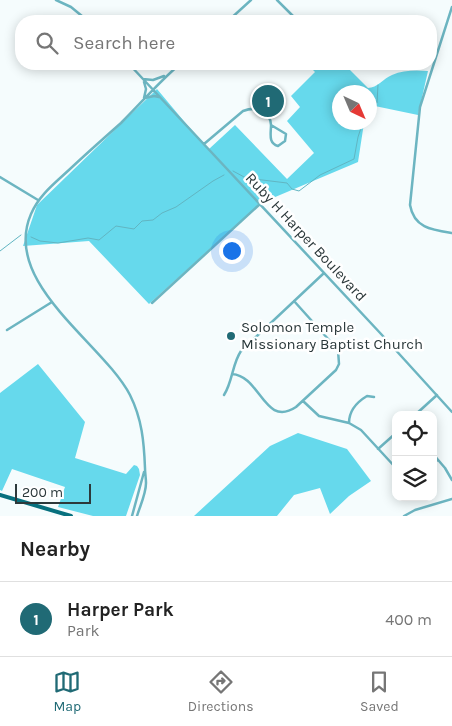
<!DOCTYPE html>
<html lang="en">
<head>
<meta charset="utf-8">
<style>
	body { margin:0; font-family:Karla,sans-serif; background:#f2f2f2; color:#222 }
	.controls { position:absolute; right:15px; bottom:15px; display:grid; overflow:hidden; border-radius:10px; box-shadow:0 2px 12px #0003 }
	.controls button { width:45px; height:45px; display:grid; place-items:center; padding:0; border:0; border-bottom:1px solid #e0e0e0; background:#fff; color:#222; font:25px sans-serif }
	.compass { position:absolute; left:332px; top:85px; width:45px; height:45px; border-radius:50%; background:#fff; box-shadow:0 2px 12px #0003; rotate:136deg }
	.scale { position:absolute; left:15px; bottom:12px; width:76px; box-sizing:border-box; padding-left:5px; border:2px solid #2c393b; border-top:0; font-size:14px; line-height:18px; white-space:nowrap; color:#2c393b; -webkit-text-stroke:4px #fff; paint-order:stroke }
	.you { position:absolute; left:231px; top:250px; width:18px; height:18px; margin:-12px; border:4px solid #fff; border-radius:50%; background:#1a73e8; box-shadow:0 0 0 8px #1a73e833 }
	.badge { display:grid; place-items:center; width:32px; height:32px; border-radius:50%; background:#206a75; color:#fff; font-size:16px; font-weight:700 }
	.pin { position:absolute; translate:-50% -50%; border:2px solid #fff; box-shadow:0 1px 5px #0006 }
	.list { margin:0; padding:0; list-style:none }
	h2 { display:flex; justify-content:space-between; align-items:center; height:65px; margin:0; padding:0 20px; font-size:21px }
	h2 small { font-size:16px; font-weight:400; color:#767676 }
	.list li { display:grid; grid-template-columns:32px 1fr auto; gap:15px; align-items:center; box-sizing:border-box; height:75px; padding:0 20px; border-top:1px solid #e0e0e0 }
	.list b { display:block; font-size:19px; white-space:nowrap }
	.list p { margin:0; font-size:16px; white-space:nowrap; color:#767676 }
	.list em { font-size:16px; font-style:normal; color:#767676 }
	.icon { flex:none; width:28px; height:28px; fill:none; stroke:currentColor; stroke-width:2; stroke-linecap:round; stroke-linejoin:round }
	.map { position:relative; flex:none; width:452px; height:516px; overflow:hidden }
	.search { position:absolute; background:#fff; box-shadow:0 2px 12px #0003; left:15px; right:15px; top:15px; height:55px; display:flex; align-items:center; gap:12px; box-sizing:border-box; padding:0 18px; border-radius:20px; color:#767676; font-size:19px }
	.sheet { height:140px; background:#fff }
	nav { display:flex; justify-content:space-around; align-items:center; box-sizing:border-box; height:70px; border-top:1px solid #e0e0e0; background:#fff; font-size:14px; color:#767676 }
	nav a { display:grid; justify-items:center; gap:2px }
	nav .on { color:#206a75 }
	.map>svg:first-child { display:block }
	.forest { fill:#66d9ec }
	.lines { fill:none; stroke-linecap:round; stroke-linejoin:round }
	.stream { stroke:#61b5c2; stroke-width:1 }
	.minor { stroke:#6cb5c1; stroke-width:2.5 }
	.major { stroke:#07707e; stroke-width:4 }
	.poi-dot { fill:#206a75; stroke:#fff; stroke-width:2 }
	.labels { text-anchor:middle; stroke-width:5; stroke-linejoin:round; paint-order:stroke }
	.street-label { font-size:15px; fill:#2c393b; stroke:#fff }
	.poi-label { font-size:15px; fill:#2c393b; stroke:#fff; text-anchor:start }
</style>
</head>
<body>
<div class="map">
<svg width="452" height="516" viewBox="0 0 452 516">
	<rect width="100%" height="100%" fill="#f5fcfd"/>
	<path class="forest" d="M307,64H344L368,88C377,88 384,78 392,75C403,70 416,70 428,71L418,115L370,105V92H340V122L364,123L358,162L261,203L149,304L89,241L23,246L37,205L157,89L188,126L209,149L235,125L287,179L314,153L287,121L300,107L291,96L315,72Z
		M38,364L85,422L75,458L126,474L134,465L137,466L139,469L140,475L126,516H93L58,507L65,487L12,469L2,491L0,490V393Z
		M298,433L347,449L371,481L349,496L330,514L320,488L294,495L277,516H194L270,446Z"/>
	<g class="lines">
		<path class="stream" d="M370,102L377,103L378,85
			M233,171L246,178L287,183L292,189L299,191L320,175L354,159L358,137L363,122
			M31,237L40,241L58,243L88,238L99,240L116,226L134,229L142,221L153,220L162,213L176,207L213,181L224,175
			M0,251L21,235"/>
		<path class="minor" d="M56,0L71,7L88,21
			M277,0L298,21
			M452,7L420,107L410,205C414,228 432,230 452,233
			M228,21L251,0
			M129,64L382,335L452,412
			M143,79L153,80L164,76
			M144,98L146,89L144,82
			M145,98L154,96L159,97
			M271,125L286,134L285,141L278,146C268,143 271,134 271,125Z
			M204,144L243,111C256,106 270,110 271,125
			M0,177L38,200
			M152,303L260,204
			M7,330L52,302
			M232,374C261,376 264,428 296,407L336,370L339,364L338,350L294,301
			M224,395C233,381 232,364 241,351L324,273
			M303,401L319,416L349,423L361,430L396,468
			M415,415L437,395
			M349,423C349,411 357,402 367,396L374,397
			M378,449L396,433
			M433,454L445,468L452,480
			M433,463L438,460
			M132,516L144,472
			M137,516C140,506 146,494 146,483C146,478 145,473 145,468C144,442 142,419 130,395C103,343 1,283 31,214C39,195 55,183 70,169C87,153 104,138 121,123C141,103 159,82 180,64
			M404,516L415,510L452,499"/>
		<path class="major" d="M0,495L71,516"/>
	</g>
	<circle class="poi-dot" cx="231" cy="336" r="5"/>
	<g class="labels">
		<g class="street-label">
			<text transform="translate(306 237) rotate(47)" y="5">Ruby H Harper Boulevard</text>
		</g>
		<g class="poi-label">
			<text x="241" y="332">Solomon Temple<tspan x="241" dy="17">Missionary Baptist Church</tspan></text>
		</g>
	</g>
</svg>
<div class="controls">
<button><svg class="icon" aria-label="locate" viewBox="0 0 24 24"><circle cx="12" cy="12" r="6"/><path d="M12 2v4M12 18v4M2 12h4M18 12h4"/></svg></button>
<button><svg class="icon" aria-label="layers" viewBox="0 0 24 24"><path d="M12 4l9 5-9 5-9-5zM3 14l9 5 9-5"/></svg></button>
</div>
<svg class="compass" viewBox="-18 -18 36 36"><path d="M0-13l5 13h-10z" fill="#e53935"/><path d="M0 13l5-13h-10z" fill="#767676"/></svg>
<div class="scale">200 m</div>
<div class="you"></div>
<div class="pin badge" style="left:268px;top:101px">1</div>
<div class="search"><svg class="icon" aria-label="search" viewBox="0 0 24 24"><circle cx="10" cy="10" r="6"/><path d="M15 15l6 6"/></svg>Search here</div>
</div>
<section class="sheet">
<h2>Nearby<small></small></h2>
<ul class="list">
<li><span class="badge">1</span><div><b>Harper Park</b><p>Park</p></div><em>400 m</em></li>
</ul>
</section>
<nav>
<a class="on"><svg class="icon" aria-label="map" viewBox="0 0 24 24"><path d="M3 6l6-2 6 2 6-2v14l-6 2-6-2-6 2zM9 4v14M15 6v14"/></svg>Map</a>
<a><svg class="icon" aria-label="directions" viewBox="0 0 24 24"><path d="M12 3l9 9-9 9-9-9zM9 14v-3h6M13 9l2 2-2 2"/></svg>Directions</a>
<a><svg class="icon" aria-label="saved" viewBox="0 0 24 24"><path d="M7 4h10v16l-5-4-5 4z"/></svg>Saved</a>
</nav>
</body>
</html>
